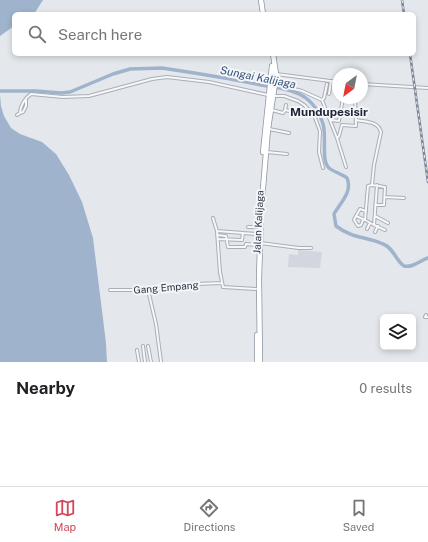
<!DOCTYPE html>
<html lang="en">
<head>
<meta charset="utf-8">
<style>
	body { margin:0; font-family:"Public Sans",sans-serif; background:#f2f2f2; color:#202124 }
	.controls { position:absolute; right:12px; bottom:12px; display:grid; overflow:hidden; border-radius:6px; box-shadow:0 2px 6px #0003 }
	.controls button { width:36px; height:36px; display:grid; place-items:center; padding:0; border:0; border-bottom:1px solid #e0e0e0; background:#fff; color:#202124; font:20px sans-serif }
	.compass { position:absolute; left:332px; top:68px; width:36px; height:36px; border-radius:50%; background:#fff; box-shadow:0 2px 6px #0003; rotate:212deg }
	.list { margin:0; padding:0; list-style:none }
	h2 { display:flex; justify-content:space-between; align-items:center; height:52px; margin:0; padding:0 16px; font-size:17px }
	h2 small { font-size:13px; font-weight:400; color:#757577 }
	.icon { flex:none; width:22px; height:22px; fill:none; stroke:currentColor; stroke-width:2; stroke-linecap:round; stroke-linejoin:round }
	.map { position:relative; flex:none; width:428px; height:362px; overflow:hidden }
	.search { position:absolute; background:#fff; box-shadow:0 2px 6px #0003; left:12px; right:12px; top:12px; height:44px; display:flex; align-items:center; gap:10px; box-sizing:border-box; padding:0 14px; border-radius:6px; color:#757577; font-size:15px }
	.sheet { height:124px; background:#fff }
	nav { display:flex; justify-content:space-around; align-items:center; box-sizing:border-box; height:56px; border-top:1px solid #e0e0e0; background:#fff; font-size:11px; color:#757577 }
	nav a { display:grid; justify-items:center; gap:2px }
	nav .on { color:#d1495b }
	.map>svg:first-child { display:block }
	.built { fill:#d2d6de }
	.water { fill:#9fb4cc }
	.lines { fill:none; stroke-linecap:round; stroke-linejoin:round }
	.river { stroke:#9fb4cc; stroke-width:3.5 }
	.minor-casing { stroke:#a9aeb7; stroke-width:4 }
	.trunk-casing { stroke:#8b94a3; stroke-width:6 }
	.minor { stroke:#f7f8fa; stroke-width:2 }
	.trunk { stroke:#fff; stroke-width:4.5 }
	.rail-casing { stroke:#7d8696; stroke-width:2.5 }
	.rail { stroke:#f4f6f9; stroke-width:1; stroke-dasharray:3; stroke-linecap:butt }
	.labels { text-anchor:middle; stroke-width:4; stroke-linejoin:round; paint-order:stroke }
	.street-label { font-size:10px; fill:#2b3445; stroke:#f4f6f9 }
	.water-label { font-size:11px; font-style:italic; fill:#34527a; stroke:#f4f6f9 }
	.quarter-label { font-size:12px; font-weight:bold; fill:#1d2536; stroke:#f4f6f9 }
</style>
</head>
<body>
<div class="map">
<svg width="428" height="362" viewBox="0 0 428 362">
	<rect width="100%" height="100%" fill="#e4e7ec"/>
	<path class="built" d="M298,250L322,252L320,268L288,267L289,254L298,255Z"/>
	<path class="water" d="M0,0H43L34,14H14V26L0,36Z
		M0,95L1,106L4,116L11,128L20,134L42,142L56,154L69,175L82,202L93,238L106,343L107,362H0Z"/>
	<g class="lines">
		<path class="river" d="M0,91H36L61,93L70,92L113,74L130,69L162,68C195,73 228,78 261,85C273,87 288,88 299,94C310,99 318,110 322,121C328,132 320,160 329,168C334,172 342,174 347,178C353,192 340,203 334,214L336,226C353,239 365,236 383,244C393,247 396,261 404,266C413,268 419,261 428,258"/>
		<g class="minor-casing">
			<path id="minor" d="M276,74L338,82
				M277,83L278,85L302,91L322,100L337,138L339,136L342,125L356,126L355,98
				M362,84L428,88
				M329,94L331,81
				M274,96H284L298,101L304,105L314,115L320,131L319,152L323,168
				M322,100L324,98L327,84
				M272,110L283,113L285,110L286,105
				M285,110L294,112
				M20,113L23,112L26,106V100
				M17,115L20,113C20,106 25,98 31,94L63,97L89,96L152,79L167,77L209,82L268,95
				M331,120L339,121L343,98
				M356,120C366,122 378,121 381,132L374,165L372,185L368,186L365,220L356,216L360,209L366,211
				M269,129L289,133
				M337,138L346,167
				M267,152L287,154
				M372,185L385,187L384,205H375
				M385,197L404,198
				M356,216L354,220L358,226L361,225L363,220
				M375,216L388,223
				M213,218L217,231L220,272L223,287L256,289
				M365,220L374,225L377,185
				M374,225L385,230
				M248,227H257
				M367,229L370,223
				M217,231L257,234
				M375,232L378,226
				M217,235L226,236L228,247H245L246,244L256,245
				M218,239L242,240L243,233
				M260,243L299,248H311
				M110,290H152L196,284L222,283
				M148,290L156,324L161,362
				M426,315L425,317H428
				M143,346L145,362
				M148,346L151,362
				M137,350L139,362"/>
		</g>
		<g class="trunk-casing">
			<path id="trunk" d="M261,0L263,14
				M263,152L272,66
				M257,362V335
				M260,362L259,279L261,212L268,129L275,84L276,74L273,54"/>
		</g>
		<use href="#minor" class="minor"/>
		<use href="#trunk" class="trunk"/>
		<g class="rail-casing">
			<path id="rail" d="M402,0L404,14
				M410,54L428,182"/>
		</g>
		<use href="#rail" class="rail"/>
	</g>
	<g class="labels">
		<g class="street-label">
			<text transform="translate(258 222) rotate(-87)" y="4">Jalan Kalijaga</text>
			<text transform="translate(166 287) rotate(-5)" y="4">Gang Empang</text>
		</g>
		<g class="water-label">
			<text transform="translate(258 77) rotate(11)" y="4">Sungai Kalijaga</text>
		</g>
		<g class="quarter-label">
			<text x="329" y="116">Mundupesisir</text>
		</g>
	</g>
</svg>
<div class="controls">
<button><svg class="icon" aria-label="layers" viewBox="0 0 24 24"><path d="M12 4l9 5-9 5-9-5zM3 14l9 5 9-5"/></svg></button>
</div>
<svg class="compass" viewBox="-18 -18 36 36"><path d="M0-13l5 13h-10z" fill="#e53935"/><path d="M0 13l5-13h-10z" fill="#757577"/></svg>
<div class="search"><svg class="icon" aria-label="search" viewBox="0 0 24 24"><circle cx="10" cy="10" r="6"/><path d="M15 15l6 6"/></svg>Search here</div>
</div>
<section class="sheet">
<h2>Nearby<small>0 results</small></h2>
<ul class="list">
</ul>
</section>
<nav>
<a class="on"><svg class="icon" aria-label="map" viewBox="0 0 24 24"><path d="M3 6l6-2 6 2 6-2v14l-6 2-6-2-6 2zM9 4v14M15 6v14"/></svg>Map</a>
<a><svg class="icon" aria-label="directions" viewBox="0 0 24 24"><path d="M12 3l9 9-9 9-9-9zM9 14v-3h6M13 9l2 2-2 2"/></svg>Directions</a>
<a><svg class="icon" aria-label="saved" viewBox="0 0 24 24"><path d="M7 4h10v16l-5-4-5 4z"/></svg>Saved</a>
</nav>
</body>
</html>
